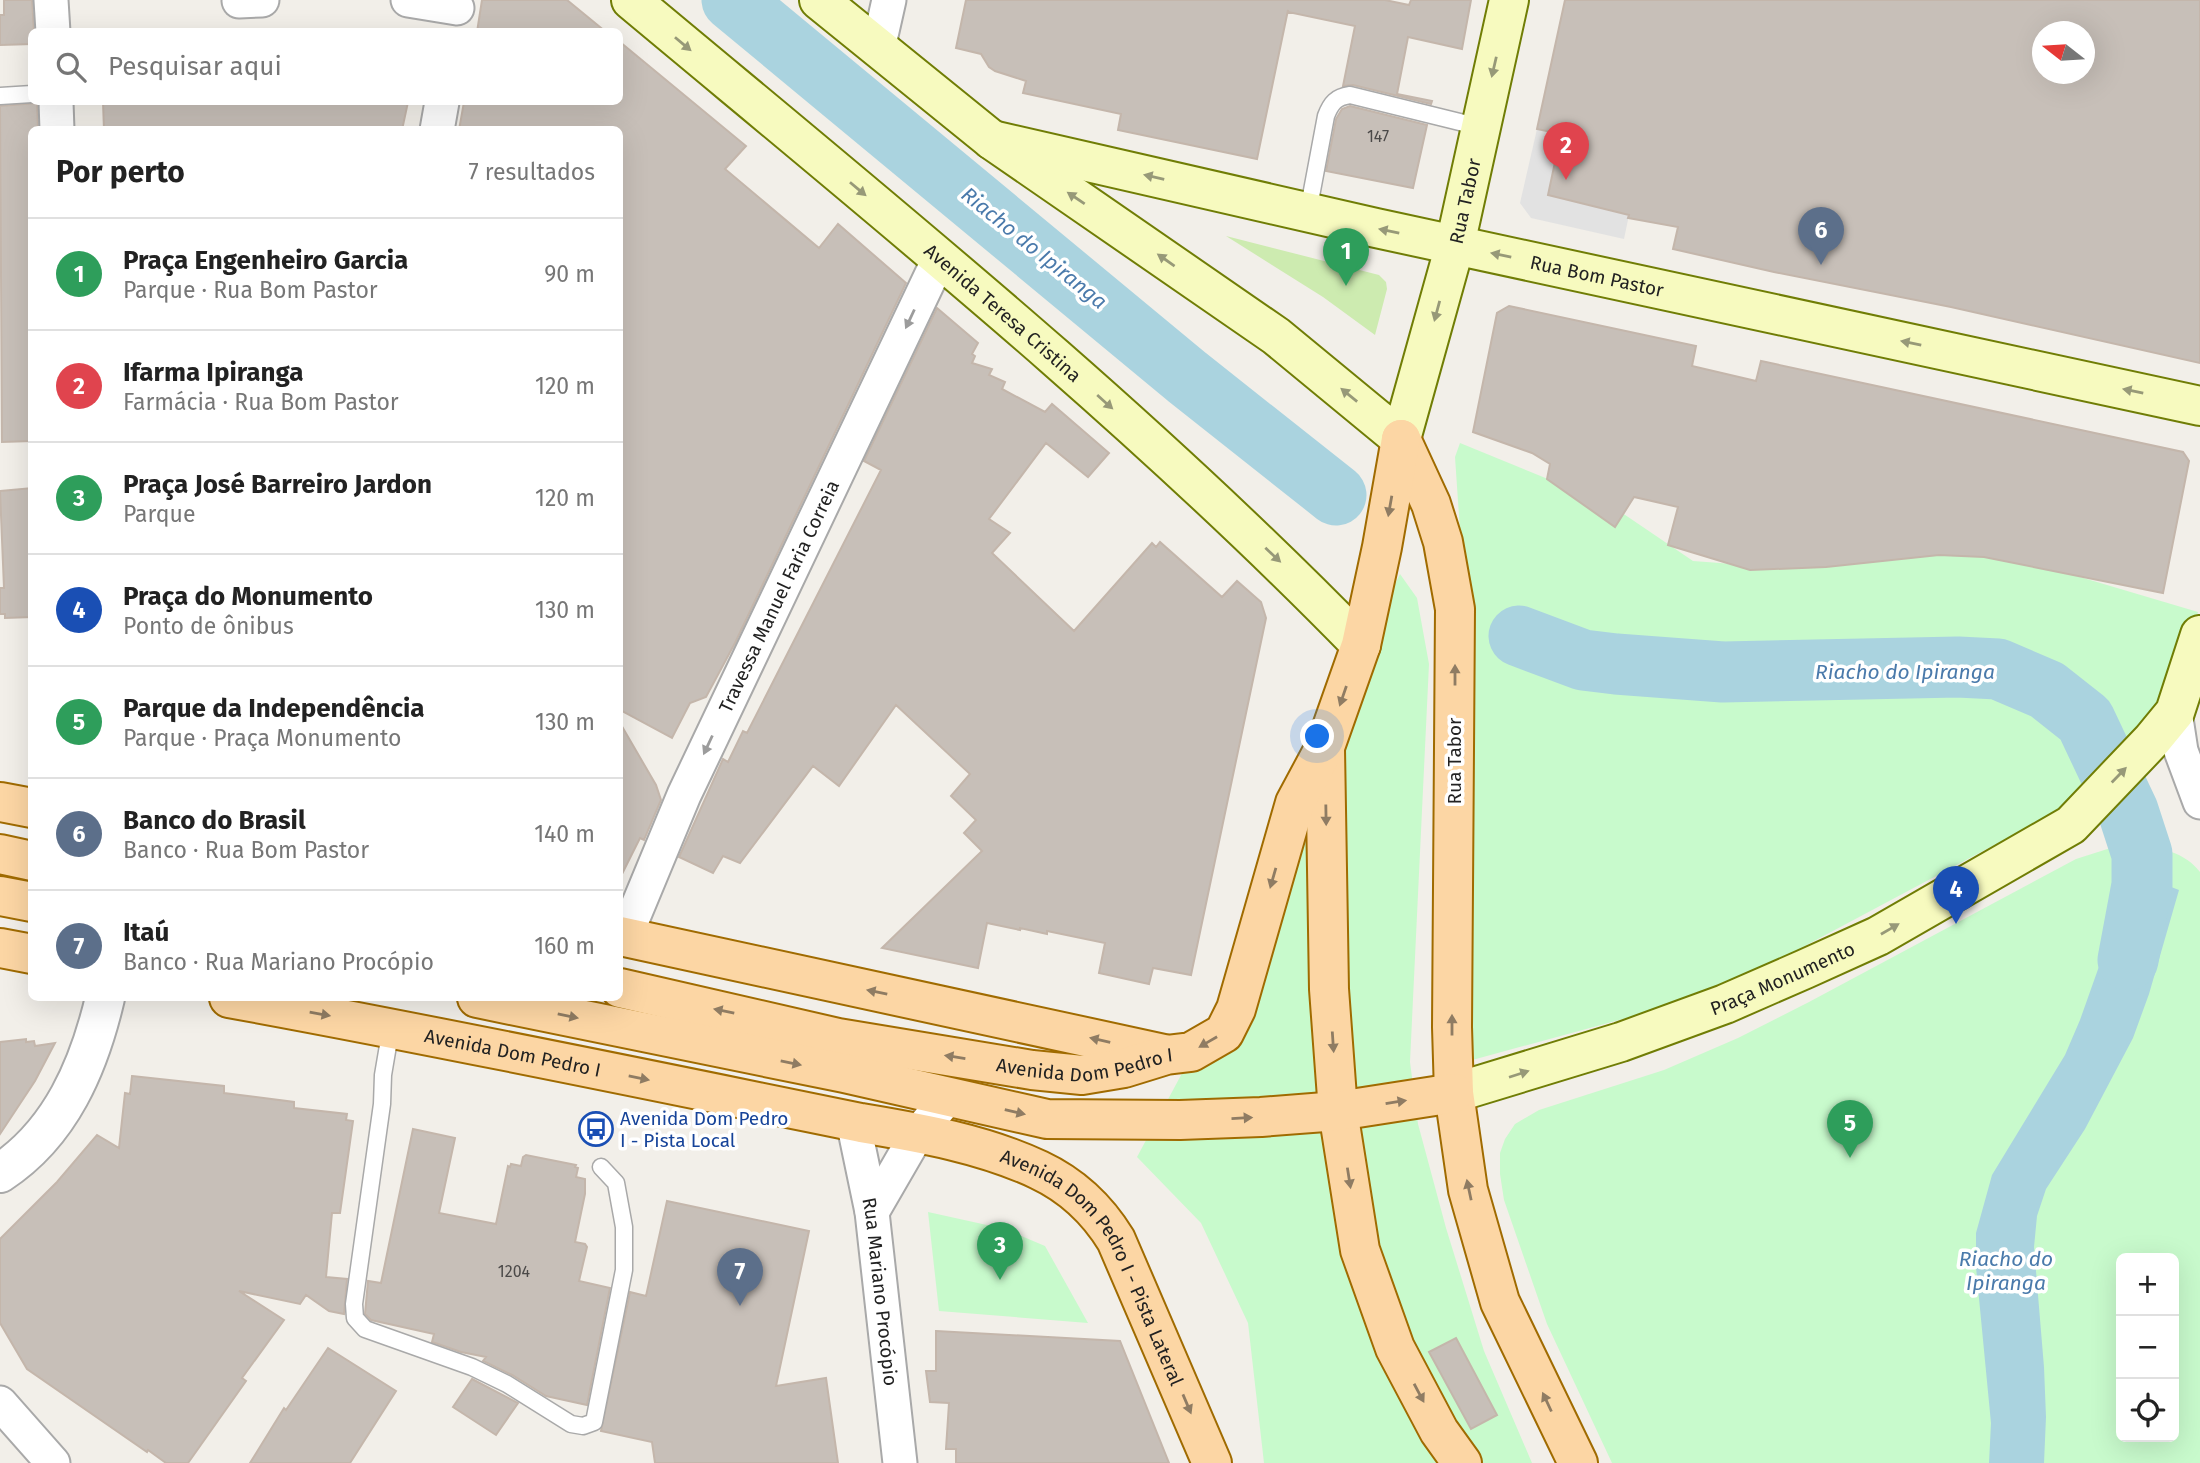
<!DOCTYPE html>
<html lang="pt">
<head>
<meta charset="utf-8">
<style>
	body { margin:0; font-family:"Fira Sans",sans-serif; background:#f6f6f6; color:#222 }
	.controls { position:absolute; right:21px; bottom:21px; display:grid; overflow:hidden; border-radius:10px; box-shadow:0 7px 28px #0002 }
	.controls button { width:63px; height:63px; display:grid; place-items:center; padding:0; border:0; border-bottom:2px solid #e0e0e0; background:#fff; color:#222; font:35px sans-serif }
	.compass { position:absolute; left:2032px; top:21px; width:63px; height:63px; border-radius:50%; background:#fff; box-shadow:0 7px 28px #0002; rotate:287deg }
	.you { position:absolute; left:1318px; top:737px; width:24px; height:24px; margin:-18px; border:5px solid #fff; border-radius:50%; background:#1a73e8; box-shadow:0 0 0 10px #1a73e833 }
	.badge { display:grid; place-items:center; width:46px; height:46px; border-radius:50%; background:#2563eb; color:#fff; font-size:23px; font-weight:700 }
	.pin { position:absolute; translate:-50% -58px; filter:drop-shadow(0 2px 4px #0008) }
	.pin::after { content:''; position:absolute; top:37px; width:24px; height:21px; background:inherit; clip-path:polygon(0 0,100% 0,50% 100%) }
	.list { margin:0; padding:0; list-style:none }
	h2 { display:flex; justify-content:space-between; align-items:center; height:91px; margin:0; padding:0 28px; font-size:30px }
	h2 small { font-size:23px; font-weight:400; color:#767676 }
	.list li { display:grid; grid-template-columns:46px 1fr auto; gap:21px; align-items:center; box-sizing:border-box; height:112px; padding:0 28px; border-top:2px solid #e0e0e0 }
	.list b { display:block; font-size:26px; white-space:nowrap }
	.list p { margin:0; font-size:23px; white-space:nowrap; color:#767676 }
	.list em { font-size:23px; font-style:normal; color:#767676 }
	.icon { flex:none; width:38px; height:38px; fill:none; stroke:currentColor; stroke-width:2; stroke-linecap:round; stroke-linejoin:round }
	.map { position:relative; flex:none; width:2200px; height:1463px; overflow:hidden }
	.search { position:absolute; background:#fff; box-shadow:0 7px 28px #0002; left:28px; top:28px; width:595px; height:77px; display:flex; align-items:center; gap:18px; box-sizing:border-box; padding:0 24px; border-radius:10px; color:#767676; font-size:26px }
	.panel { position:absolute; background:#fff; box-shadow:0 7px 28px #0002; left:28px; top:126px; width:595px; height:875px; border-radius:10px }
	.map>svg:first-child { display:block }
	.grass { fill:#cdebb0 }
	.park { fill:#c8facc; fill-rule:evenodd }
	.parking { fill:#e2e2e2 }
	.water { fill:#aad3df }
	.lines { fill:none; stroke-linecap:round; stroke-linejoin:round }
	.river { stroke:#aad3df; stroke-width:61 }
	.building { fill:#c7bfb8; stroke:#c4b6ab; stroke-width:2; fill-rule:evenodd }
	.service-casing { stroke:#a9a9a9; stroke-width:19 }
	.minor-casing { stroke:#a9a9a9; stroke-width:37 }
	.tertiary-casing { stroke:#a9a9a9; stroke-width:42 }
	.secondary-casing { stroke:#707d05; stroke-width:42 }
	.primary-casing { stroke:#a06b00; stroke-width:42 }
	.service { stroke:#fff; stroke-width:16 }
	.minor { stroke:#fff; stroke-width:33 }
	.tertiary { stroke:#fff; stroke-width:38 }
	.secondary { stroke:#f7fabf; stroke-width:38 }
	.primary { stroke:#fcd6a4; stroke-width:38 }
	.oneway { fill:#979978 }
	.oneway2 { fill:#9c9c9c }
	.oneway3 { fill:#8f7c63 }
	.labels { text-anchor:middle; stroke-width:7; stroke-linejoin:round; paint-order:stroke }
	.number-label { font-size:16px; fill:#4b4948 }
	.street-label { font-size:19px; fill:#222; stroke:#fff }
	.transit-label { font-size:19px; fill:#164399; stroke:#fff; text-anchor:start }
	.water-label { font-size:21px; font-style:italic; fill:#4a7aab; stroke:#fff }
</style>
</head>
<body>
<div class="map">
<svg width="2200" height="1463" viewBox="0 0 2200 1463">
	<rect width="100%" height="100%" fill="#f2efe9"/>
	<path class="grass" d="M1226,236L1379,275L1386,282L1387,289L1375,335L1323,297Z"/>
	<path class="park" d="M1460,443L1609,504L1693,561L1787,568L1952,539L2198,612L2162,724L2089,800L2056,812L1786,956L1674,1005L1465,1062L1470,734L1475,663L1461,545L1455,457Z
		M1400,574L1417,598L1429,664L1410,1062L1418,1124L1446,1228L1484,1351L1532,1463H1264L1248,1323L1201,1223L1137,1157L1187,1064L1247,1025L1310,792L1370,635Z
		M2137,843C2160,848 2185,852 2200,872V1463H1612L1547,1324L1504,1200L1500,1174V1153L1505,1139L1515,1124L1539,1110L1664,1070L1738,1038L1809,1002L2076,859L2120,845ZM2121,1258H2174V1437H2121Z
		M928,1212L1005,1229L1045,1246L1088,1323L939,1311Z"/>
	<path class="parking" d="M1537,129L1561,134L1548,195L1629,215L1624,239L1531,218L1520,203Z"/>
	<path class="water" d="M2122,868L2179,890L2149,994L2133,1038L2085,1129L2046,1189L2037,1216L2034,1247L2044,1367L2046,1417L2044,1463H1989L1991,1423L1976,1267V1233L1992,1175L2065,1055L2080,1020L2102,958Z"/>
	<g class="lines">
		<path class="river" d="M732,0L1187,377L1336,495
			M1519,636L1583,660L1616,664L1723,672L1958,667L1998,669L2047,690L2085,720L2128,811L2142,854V885L2128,960"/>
	</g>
	<path class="building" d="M4,0H32L34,32H32V44L0,45V15H4Z
		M482,0H567L606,32H477Z
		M966,0H1385L1409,5L1411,0H1471L1462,49L1408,37L1397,94L1432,101L1431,104L1353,85L1343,86L1355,26L1288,12V10L1257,159L1118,130L1121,114L1023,93L1026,81L995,71L989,67L981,54L956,48Z
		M1565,0H2200V363L1951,307L1774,272L1673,249L1678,227L1628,218L1629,215L1548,195L1561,134L1537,129ZM2042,32H2084V74H2042Z
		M620,42L746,146L725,169L819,248L838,224L906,283L735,643L706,697L690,703L672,738L620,710V130H459L464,102H620Z
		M103,102H408L402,130H104Z
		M37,103L38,130H32V441L2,442L0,106Z
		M1350,106L1427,125L1413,188L1326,171L1336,119L1342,109Z
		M1509,306L1696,346L1692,366L1756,381L1761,361L2183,452L2189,461L2163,593L1984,557L1939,555L1826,567L1750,570L1668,545L1678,507L1634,497L1615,527L1547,479L1550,464L1532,453L1473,432L1497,313Z
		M937,308L978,343L972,354L975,356L972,363L992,369L989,375L1005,382L1002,389L1045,412L1052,404L1109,453L1088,477L1046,443L989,519L1010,533L992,553L1074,631L1152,543L1156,547L1160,542L1222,597L1237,581L1261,602L1266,618L1191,975L1153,968L1149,984L1099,973L1105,943L1047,931V934L1020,928V930L987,923L978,968L882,948L982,851L964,833L976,820L951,796L970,774L896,705L839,786L813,766L740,863L723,856L713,873L679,857L723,759L728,762L743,731L747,733L881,470L864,461Z
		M32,488V617L5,618V614H0V588H4L0,491Z
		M620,723L656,785L661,800L644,840L640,838L620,878Z
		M26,1039V1042L34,1041L35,1046L55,1043L35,1081L0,1134V1042Z
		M132,1076L224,1086V1093L294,1102V1108L347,1114L346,1120L353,1121L340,1213H332L326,1277L347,1279L344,1314L329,1311L306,1295L300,1304L239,1291L284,1320L242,1378L246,1381L188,1463H166L148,1450L147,1452L27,1369L0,1323V1239L57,1182L97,1135L119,1148L125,1093L130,1094Z
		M413,1129L455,1138L439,1213L496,1224L508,1166L510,1167L511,1164L521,1166L523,1157L526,1155L576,1165L575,1167L578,1168L576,1177L585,1179V1194L575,1242L585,1244L587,1247L579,1281L610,1288L587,1405L546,1396L512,1375L483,1361L486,1357L461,1352L432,1342L434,1334L371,1320L365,1314L368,1281L381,1283Z
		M667,1201L809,1231L776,1386L826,1378L838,1463H655L652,1442L601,1431L630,1292L646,1296Z
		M936,1331L1120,1341L1169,1463H956V1449H946L949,1403L930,1402L926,1371H936Z
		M1456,1338L1497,1415L1471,1429L1429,1352Z
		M328,1348L396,1391L350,1463H250L284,1408L286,1410Z
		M472,1379L518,1403L496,1435L453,1407Z"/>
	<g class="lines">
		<g class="service-casing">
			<path id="service" d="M0,96L32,94
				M1308,212L1326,116C1331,103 1336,97 1350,95L1480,127
				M391,1028L383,1075L382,1104L354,1304L355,1318L365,1329L472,1367L507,1384L571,1424L583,1426L594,1422L624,1270V1227L616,1183L601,1167"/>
		</g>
		<g class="minor-casing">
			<g id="minor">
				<path d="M51,0L53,32"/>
				<path d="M408,0L457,8"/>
				<path d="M239,1L262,0"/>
				<path d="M878,49L889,0"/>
				<path d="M56,102L57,130"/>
				<path d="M437,130L442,102"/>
				<path d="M2175,712L2181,751L2200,802"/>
				<path id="s1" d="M625,937L684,795L940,257"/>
				<path id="s2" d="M853,1121L872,1212L900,1463"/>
				<path d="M872,1212L916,1136L949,1096"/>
				<path d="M0,1403L53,1463"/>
			</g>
		</g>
		<g class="tertiary-casing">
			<path id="tertiary" d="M0,1173C61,1133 89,1066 105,998"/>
		</g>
		<g class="secondary-casing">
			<g id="secondary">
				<path id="s3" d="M631,0C880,208 1134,412 1361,645"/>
				<path id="s4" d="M819,0L992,140L1276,336L1401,439L1455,245L1509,0"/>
				<path id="s5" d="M992,140L1376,228L2200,406"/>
				<path id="s6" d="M1454,1093L1621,1042L1725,1004L1805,969L1878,936L2071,825L2152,740L2175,712L2200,635"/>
			</g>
		</g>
		<g class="primary-casing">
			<g id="primary">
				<path d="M1401,439L1431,504L1443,542L1455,609L1452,1027L1454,1093L1468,1190L1500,1302L1578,1463"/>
				<path d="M1325,749L1329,989L1338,1111L1360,1250L1395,1348L1439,1431L1462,1463"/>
				<path d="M0,802L32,808"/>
				<path d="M0,854L32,861"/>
				<path d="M0,896L32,902"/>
				<path d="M620,936L1164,1054"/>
				<path d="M0,948L32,954"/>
				<path id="s7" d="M620,988L838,1038L1032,1070L1082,1075L1124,1068L1166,1055L1191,1052L1224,1033L1236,1009L1295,803L1325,747L1361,645L1382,547L1401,439"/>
				<path id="s8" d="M229,998C406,1030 582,1066 758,1102C792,1109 827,1116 861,1123C921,1133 984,1144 1039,1170C1073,1186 1097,1209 1116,1240L1212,1463"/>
				<path d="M477,998L844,1073L1047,1119L1180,1120L1261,1117L1338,1111L1454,1093"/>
			</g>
		</g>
		<use href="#service" class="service"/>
		<use href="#minor" class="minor"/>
		<use href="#tertiary" class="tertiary"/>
		<use href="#secondary" class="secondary"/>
		<use href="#primary" class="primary"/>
	</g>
	<defs><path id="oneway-solid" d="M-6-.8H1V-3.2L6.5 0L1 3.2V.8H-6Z" transform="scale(1.75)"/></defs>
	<g class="oneway">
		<use href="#oneway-solid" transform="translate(683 44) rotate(40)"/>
		<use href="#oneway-solid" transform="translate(1494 67) rotate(103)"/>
		<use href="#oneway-solid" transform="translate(1154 177) rotate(-167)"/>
		<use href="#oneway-solid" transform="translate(858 189) rotate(40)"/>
		<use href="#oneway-solid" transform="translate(1076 198) rotate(-146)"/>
		<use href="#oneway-solid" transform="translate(1389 231) rotate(-168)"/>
		<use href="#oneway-solid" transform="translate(1501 255) rotate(-168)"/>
		<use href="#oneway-solid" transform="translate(1166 260) rotate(-145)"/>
		<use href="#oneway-solid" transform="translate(1437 311) rotate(105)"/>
		<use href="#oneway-solid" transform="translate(1911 343) rotate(-168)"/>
		<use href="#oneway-solid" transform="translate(2133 391) rotate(-168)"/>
		<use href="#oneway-solid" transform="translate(1349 395) rotate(-141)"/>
		<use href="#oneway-solid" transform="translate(1105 402) rotate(42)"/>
		<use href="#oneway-solid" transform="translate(1273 555) rotate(43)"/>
		<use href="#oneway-solid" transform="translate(2119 775) rotate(-46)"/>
		<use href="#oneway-solid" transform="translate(1890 929) rotate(-30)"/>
		<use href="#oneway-solid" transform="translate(1519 1074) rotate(-18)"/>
	</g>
	<g class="oneway2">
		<use href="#oneway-solid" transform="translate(910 319) rotate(115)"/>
		<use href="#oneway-solid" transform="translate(708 745) rotate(115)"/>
	</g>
	<g class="oneway3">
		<use href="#oneway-solid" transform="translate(1390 506) rotate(100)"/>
		<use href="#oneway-solid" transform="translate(1455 675) rotate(-90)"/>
		<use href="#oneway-solid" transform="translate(1343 696) rotate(109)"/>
		<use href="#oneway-solid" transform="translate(1326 815) rotate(89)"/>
		<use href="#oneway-solid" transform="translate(1273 878) rotate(106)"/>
		<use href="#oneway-solid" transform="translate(877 992) rotate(-168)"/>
		<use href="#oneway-solid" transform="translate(724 1011) rotate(-168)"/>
		<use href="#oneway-solid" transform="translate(320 1014) rotate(10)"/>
		<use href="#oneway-solid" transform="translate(568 1016) rotate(12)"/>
		<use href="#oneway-solid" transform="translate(1452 1025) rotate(-90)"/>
		<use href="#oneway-solid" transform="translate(1100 1040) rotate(-167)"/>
		<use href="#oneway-solid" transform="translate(1208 1042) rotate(150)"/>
		<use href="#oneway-solid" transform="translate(1333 1042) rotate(86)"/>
		<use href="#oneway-solid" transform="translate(955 1057) rotate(-171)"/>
		<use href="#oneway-solid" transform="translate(791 1063) rotate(11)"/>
		<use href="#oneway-solid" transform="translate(639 1078) rotate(11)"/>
		<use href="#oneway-solid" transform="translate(1396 1102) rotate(-9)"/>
		<use href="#oneway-solid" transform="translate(1015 1112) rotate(13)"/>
		<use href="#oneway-solid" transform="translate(1242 1118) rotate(-3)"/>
		<use href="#oneway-solid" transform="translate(1349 1178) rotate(81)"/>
		<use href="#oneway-solid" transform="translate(1469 1190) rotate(-102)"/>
		<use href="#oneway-solid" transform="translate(1419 1393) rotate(62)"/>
		<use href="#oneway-solid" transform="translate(1547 1402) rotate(-115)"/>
		<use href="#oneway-solid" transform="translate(1187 1404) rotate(67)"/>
	</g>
	<defs>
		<g id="bus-ring" transform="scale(1.75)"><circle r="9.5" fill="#fff" stroke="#1a4fb4" stroke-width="1.5"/><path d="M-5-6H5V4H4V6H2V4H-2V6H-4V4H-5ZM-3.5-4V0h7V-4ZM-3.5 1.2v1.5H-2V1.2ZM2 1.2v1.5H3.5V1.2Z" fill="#1a4fb4"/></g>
	</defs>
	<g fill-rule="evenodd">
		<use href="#bus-ring" x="596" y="1129"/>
	</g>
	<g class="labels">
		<g class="number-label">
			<text x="1378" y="142">147</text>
			<text x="514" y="1277">1204</text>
		</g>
		<g class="street-label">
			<text dy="7" stroke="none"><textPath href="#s4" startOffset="976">Rua Tabor</textPath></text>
			<text dy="7" stroke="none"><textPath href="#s5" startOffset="620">Rua Bom Pastor</textPath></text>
			<text dy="7" stroke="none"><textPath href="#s3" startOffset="486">Avenida Teresa Cristina</textPath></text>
			<text dy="7" stroke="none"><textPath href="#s1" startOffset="374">Travessa Manuel Faria Correia</textPath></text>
			<text transform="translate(1454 761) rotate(-90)" y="7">Rua Tabor</text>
			<text dy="7" stroke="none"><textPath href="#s6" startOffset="348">Praça Monumento</textPath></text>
			<text dy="7" stroke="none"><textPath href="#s8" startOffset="289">Avenida Dom Pedro I</textPath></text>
			<text dy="7" stroke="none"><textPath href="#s7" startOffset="474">Avenida Dom Pedro I</textPath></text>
			<text dy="7" stroke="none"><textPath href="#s8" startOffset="940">Avenida Dom Pedro I - Pista Lateral</textPath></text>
			<text dy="7" stroke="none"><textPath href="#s2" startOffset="173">Rua Mariano Procópio</textPath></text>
		</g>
		<g class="transit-label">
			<text x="620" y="1125">Avenida Dom Pedro<tspan x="620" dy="22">I - Pista Local</tspan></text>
		</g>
		<g class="water-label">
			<text transform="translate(1034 248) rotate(39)" y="7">Riacho do Ipiranga</text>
			<text x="1905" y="679">Riacho do Ipiranga</text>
			<text x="2006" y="1266">Riacho do<tspan x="2006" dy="24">Ipiranga</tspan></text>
		</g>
	</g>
</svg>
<div class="controls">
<button>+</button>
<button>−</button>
<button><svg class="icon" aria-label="locate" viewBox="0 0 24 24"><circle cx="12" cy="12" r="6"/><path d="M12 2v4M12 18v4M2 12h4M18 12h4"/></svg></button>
</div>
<svg class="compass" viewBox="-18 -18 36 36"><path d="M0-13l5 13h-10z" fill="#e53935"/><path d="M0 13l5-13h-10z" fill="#767676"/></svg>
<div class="you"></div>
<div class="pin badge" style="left:1346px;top:286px;background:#2e9e5b">1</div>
<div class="pin badge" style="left:1566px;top:180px;background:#e0444e">2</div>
<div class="pin badge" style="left:1000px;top:1280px;background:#2e9e5b">3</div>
<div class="pin badge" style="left:1956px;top:924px;background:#1a4fb4">4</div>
<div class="pin badge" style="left:1850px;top:1158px;background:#2e9e5b">5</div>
<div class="pin badge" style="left:1821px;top:265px;background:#5c6f8a">6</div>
<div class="pin badge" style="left:740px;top:1306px;background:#5c6f8a">7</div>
<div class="search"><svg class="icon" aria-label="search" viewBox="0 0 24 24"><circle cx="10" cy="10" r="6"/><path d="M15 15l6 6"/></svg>Pesquisar aqui</div>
<section class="panel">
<h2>Por perto<small>7 resultados</small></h2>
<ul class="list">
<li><span class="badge" style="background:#2e9e5b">1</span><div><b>Praça Engenheiro Garcia</b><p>Parque · Rua Bom Pastor</p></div><em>90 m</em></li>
<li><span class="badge" style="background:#e0444e">2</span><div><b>Ifarma Ipiranga</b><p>Farmácia · Rua Bom Pastor</p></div><em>120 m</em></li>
<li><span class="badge" style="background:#2e9e5b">3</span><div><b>Praça José Barreiro Jardon</b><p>Parque</p></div><em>120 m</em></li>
<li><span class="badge" style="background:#1a4fb4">4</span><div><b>Praça do Monumento</b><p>Ponto de ônibus</p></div><em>130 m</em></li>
<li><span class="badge" style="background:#2e9e5b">5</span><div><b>Parque da Independência</b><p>Parque · Praça Monumento</p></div><em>130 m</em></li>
<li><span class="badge" style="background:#5c6f8a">6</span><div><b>Banco do Brasil</b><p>Banco · Rua Bom Pastor</p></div><em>140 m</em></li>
<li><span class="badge" style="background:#5c6f8a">7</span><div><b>Itaú</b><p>Banco · Rua Mariano Procópio</p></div><em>160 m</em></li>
</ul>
</section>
</div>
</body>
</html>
